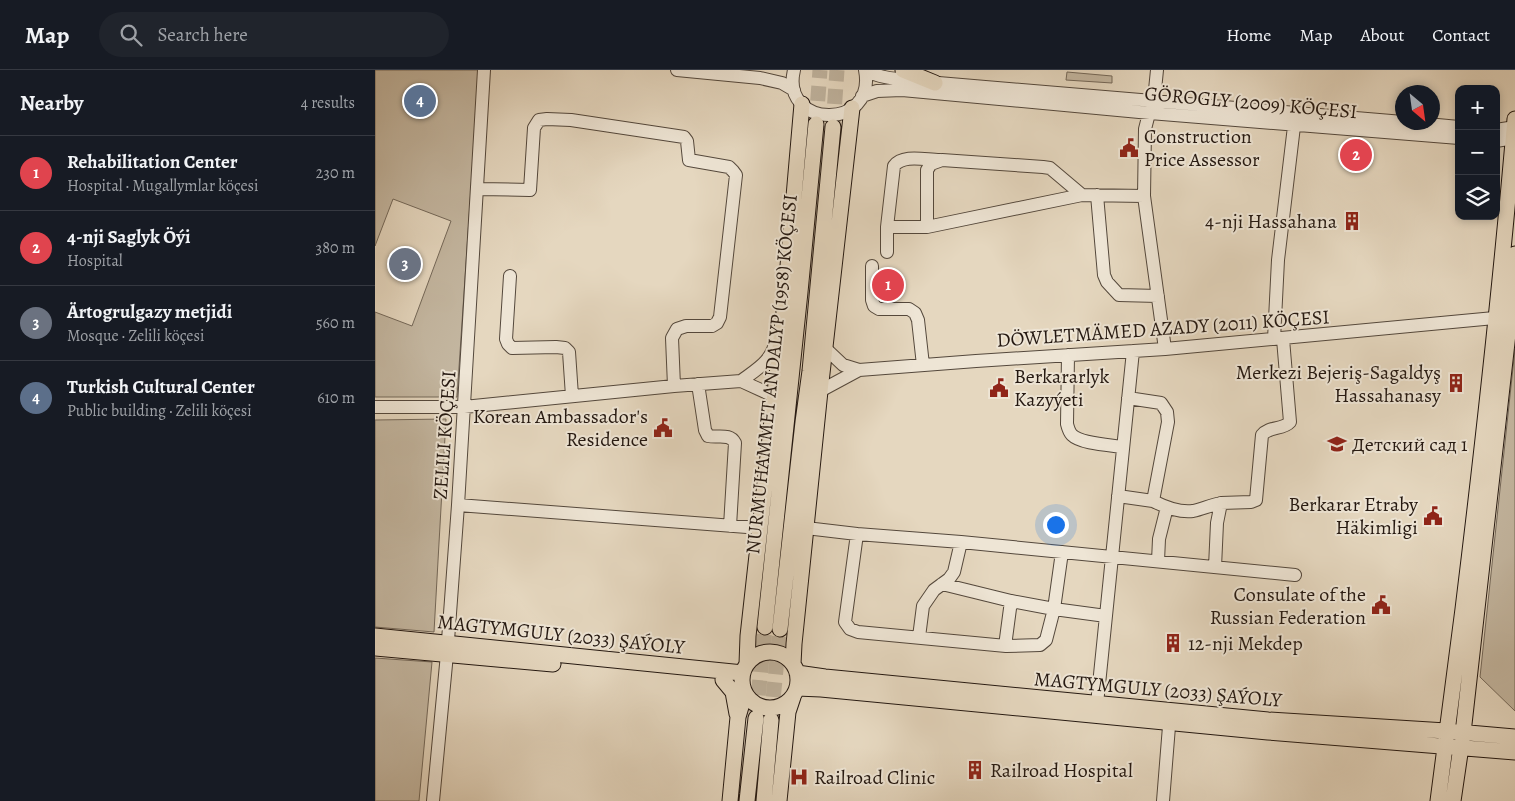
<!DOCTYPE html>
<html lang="en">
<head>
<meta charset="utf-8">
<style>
	body { margin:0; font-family:Alegreya,serif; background:#20242c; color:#f1f3f6 }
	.controls { position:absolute; right:15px; top:15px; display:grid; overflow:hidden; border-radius:10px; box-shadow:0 2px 8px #0003 }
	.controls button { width:45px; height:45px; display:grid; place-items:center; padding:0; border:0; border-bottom:1px solid #363941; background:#171b24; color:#f1f3f6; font:25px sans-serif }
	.compass { position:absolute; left:1020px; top:15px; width:45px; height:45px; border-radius:50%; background:#171b24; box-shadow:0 2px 8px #0003; rotate:151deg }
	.you { position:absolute; left:680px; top:454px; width:18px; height:18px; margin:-12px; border:4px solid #fff; border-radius:50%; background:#1a73e8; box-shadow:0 0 0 8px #1a73e833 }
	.badge { display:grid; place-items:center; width:32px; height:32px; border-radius:50%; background:#c59692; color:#fff; font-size:16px; font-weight:700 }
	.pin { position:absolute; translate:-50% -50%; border:2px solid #fff; box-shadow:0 1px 5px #0006 }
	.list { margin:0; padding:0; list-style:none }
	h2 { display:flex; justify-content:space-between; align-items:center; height:65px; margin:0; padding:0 20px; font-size:21px }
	h2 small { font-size:16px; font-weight:400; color:#9ea1a6 }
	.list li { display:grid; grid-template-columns:32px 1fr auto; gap:15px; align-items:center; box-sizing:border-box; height:75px; padding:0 20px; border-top:1px solid #363941 }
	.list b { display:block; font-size:19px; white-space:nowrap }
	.list p { margin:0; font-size:16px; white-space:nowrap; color:#9ea1a6 }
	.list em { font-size:16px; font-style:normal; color:#9ea1a6 }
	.icon { flex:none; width:28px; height:28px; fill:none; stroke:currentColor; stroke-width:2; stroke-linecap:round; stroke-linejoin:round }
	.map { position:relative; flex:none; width:1140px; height:731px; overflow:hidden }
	header { display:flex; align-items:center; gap:30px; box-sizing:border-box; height:70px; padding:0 25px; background:#171b24; border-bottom:1px solid #363941 }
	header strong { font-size:24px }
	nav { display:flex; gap:28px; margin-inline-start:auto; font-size:18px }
	.search { width:350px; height:45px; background:#20242c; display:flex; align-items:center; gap:12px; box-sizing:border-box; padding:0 18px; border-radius:28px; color:#9ea1a6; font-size:19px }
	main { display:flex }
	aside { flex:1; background:#171b24 }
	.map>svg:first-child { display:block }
	.green { fill:#c4b7a1; stroke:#746859 }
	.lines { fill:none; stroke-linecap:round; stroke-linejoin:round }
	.major-tunnel { stroke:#beb19c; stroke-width:15; stroke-dasharray:15 8; stroke-linecap:butt }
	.minor-casing { stroke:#54483c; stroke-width:14 }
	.major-casing { stroke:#241811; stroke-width:17 }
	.minor { stroke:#eee5d5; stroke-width:12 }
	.major { stroke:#e5d7bf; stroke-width:15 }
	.labels { text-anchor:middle; stroke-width:4; stroke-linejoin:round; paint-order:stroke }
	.street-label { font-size:20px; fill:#241811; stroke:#eee5d5 }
	.poi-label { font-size:20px; fill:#241811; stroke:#eee5d5; text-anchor:start }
</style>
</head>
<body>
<header>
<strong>Map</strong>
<div class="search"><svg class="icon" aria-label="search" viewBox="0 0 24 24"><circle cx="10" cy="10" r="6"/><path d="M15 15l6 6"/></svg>Search here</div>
<nav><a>Home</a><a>Map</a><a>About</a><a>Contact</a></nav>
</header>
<main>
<aside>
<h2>Nearby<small>4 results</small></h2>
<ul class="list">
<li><span class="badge" style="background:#e0444e">1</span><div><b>Rehabilitation Center</b><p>Hospital · Mugallymlar köçesi</p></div><em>230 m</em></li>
<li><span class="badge" style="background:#e0444e">2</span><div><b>4-nji Saglyk Öýi</b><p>Hospital</p></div><em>380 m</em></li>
<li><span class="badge" style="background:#6b7280">3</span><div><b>Ärtogrulgazy metjidi</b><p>Mosque · Zelili köçesi</p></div><em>560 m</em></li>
<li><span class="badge" style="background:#5c6f8a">4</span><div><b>Turkish Cultural Center</b><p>Public building · Zelili köçesi</p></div><em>610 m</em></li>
</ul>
</aside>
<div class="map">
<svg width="1140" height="731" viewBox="0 0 1140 731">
	<rect width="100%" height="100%" fill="#e5d7bf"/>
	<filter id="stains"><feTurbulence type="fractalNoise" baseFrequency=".004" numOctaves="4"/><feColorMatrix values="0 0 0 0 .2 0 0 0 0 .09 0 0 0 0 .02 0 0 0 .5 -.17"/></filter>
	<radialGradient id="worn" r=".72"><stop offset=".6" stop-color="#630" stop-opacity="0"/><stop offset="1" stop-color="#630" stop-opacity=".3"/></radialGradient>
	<path class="green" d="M0,0H104L82,327H0V242L37,256L76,151L18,129L0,176Z
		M692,2L737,6V13L691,10Z
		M1140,279V641L1105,607Z
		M71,349L59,562L0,557V350Z
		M0,588L57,592L44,731H0Z"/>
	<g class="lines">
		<path class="major-tunnel" d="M441,54L445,0
			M458,57L462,0
			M381,648L390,557
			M396,650L405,559"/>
		<g class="minor-casing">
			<path id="minor" d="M302,0L385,8L407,13L419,20
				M419,0C405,59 502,61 490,0
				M491,0C506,9 524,9 540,11L1028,52
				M782,0L780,20L770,59L769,126L790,279
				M487,26L502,21L527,20L775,43L1084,68
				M1030,52L1084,57
				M1121,60L1140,57
				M1121,71L1140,68
				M102,119L155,120L159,58L164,50L172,49L196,50L309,67L312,71L314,90L354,97L358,101L361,105L345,247L342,253L337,256H311L302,259L297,268L299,316
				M722,125L729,205L732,212L744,225L783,226
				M512,157H552L707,125L769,126
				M552,157V100L556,94L567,90L668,97L675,98L707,125
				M512,182V157L519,96C528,84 550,90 565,90
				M497,196V230L499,236L504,239H534L540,243L543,250L548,295
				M135,206L131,269L133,274L137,278L181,277L190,278L194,282L197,326
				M899,269L903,190L920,48
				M450,278L468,295L484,300
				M693,285L692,354C693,358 694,362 697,365C706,374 736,375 748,377
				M366,311C385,297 396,292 402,268
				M323,314L330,360L333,366C343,368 355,363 360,373L355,456
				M445,321L484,300L601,291L790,279L1130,247
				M0,337H89L299,316L366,311L399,326
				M743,426L778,431L793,352L792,342L786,333L753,328
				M778,431C790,437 804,443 818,441C827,439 836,435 846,433
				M83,435L385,458
				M431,458L482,464L586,472L920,505
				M482,464L470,552L475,559L483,562L631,576L665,575L671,570L679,539L731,546
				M783,491L784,469L792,437
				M840,497L842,453L846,433L876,432L881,430L887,365C894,356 908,360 915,352L908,269
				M567,514L636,531L630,576
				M636,531L679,539L687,482
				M544,567L548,536L559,520L574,509L579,502L586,472
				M722,634L758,281
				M58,731L72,584L83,435L109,0
				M788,731L795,644"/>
		</g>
		<g class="major-casing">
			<path id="major" d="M528,0L560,13
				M390,557L425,222L441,54
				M405,559L428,352L435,301L458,57
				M0,566L368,603
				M0,578L178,594
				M367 610a28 28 0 1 1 56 0a28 28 0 1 1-56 0Z
				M372,594L373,566L409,242L427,34
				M418,594L419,574L445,321L477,38
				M422,603L450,607L893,650L1071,661L1140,667
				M348,610L358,622L362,644
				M422,618L446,619L893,662L1140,682
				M355,731L363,647L370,623
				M372,731L381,648
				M389,731L396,650
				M404,731L413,642L418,627
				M1063,731C1071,667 1080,603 1088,539C1108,376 1126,213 1140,49
				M1078,731L1088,663L1135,246L1140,184"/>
		</g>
		<use href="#minor" class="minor"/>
		<use href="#major" class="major"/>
	</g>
	<defs>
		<g id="civic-bare" transform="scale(1.5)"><path d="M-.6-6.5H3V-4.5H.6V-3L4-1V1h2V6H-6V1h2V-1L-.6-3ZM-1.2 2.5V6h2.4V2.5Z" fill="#8f2418" stroke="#eee5d5" stroke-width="2.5" paint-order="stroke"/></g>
		<g id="building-bare" transform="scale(1.5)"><path d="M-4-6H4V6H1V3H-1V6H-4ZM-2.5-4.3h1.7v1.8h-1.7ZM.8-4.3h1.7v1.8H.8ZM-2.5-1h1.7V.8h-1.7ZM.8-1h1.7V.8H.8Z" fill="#8f2418" stroke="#eee5d5" stroke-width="2.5" paint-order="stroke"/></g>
		<g id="school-bare" transform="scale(1.5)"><path d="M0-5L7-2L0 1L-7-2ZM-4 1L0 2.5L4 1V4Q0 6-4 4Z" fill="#8f2418" stroke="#eee5d5" stroke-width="2.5" paint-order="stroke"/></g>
		<g id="hospital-bare" transform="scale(1.5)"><path d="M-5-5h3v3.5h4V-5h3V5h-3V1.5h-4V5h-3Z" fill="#8f2418" stroke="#eee5d5" stroke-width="2.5" paint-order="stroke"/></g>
	</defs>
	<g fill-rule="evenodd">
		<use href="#civic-bare" x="754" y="78"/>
		<use href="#building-bare" x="977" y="151"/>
		<use href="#building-bare" x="1081" y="313"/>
		<use href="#civic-bare" x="624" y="318"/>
		<use href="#civic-bare" x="288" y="358"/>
		<use href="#school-bare" x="962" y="374"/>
		<use href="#civic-bare" x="1058" y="446"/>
		<use href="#civic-bare" x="1006" y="535"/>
		<use href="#building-bare" x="798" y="573"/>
		<use href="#building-bare" x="600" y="700"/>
		<use href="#hospital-bare" x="424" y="707"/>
	</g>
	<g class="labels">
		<g class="street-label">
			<text transform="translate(876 32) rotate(5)" y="7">GÖROGLY (2009) KÖÇESI</text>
			<text transform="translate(788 258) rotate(-4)" y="7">DÖWLETMÄMED AZADY (2011) KÖÇESI</text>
			<text transform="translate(396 304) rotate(-84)" y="7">NURMUHAMMET ANDALYP (1958) KÖÇESI</text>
			<text transform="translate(69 365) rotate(-86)" y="7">ZELILI KÖÇESI</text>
			<text transform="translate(186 564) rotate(6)" y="7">MAGTYMGULY (2033) ŞAÝOLY</text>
			<text transform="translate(783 619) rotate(5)" y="7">MAGTYMGULY (2033) ŞAÝOLY</text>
		</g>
		<g class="poi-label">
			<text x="769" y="73">Construction<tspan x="769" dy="23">Price Assessor</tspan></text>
			<text x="962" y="158" text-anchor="end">4-nji Hassahana</text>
			<text x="1066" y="309" text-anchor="end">Merkezi Bejeriş-Sagaldyş<tspan x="1066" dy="23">Hassahanasy</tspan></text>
			<text x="639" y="313">Berkararlyk<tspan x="639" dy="23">Kazyýeti</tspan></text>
			<text x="273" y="353" text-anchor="end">Korean Ambassador's<tspan x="273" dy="23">Residence</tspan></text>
			<text x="977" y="381">Детский сад 1</text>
			<text x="1043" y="441" text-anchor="end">Berkarar Etraby<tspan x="1043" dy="23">Häkimligi</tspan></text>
			<text x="991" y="531" text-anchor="end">Consulate of the<tspan x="991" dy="23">Russian Federation</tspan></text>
			<text x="813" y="580">12-nji Mekdep</text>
			<text x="615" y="707">Railroad Hospital</text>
			<text x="439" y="714">Railroad Clinic</text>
		</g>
	</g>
	<rect width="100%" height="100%" filter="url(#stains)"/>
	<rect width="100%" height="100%" fill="url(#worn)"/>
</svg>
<div class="controls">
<button>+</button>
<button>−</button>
<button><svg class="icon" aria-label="layers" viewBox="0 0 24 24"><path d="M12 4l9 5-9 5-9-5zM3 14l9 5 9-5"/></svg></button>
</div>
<svg class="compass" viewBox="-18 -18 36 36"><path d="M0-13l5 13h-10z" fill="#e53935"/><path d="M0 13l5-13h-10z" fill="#9ea1a6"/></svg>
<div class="you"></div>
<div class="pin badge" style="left:513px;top:215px;background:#e0444e">1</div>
<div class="pin badge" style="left:981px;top:85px;background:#e0444e">2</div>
<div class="pin badge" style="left:30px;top:194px;background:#6b7280">3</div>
<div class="pin badge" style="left:45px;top:31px;background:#5c6f8a">4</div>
</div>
</main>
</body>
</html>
